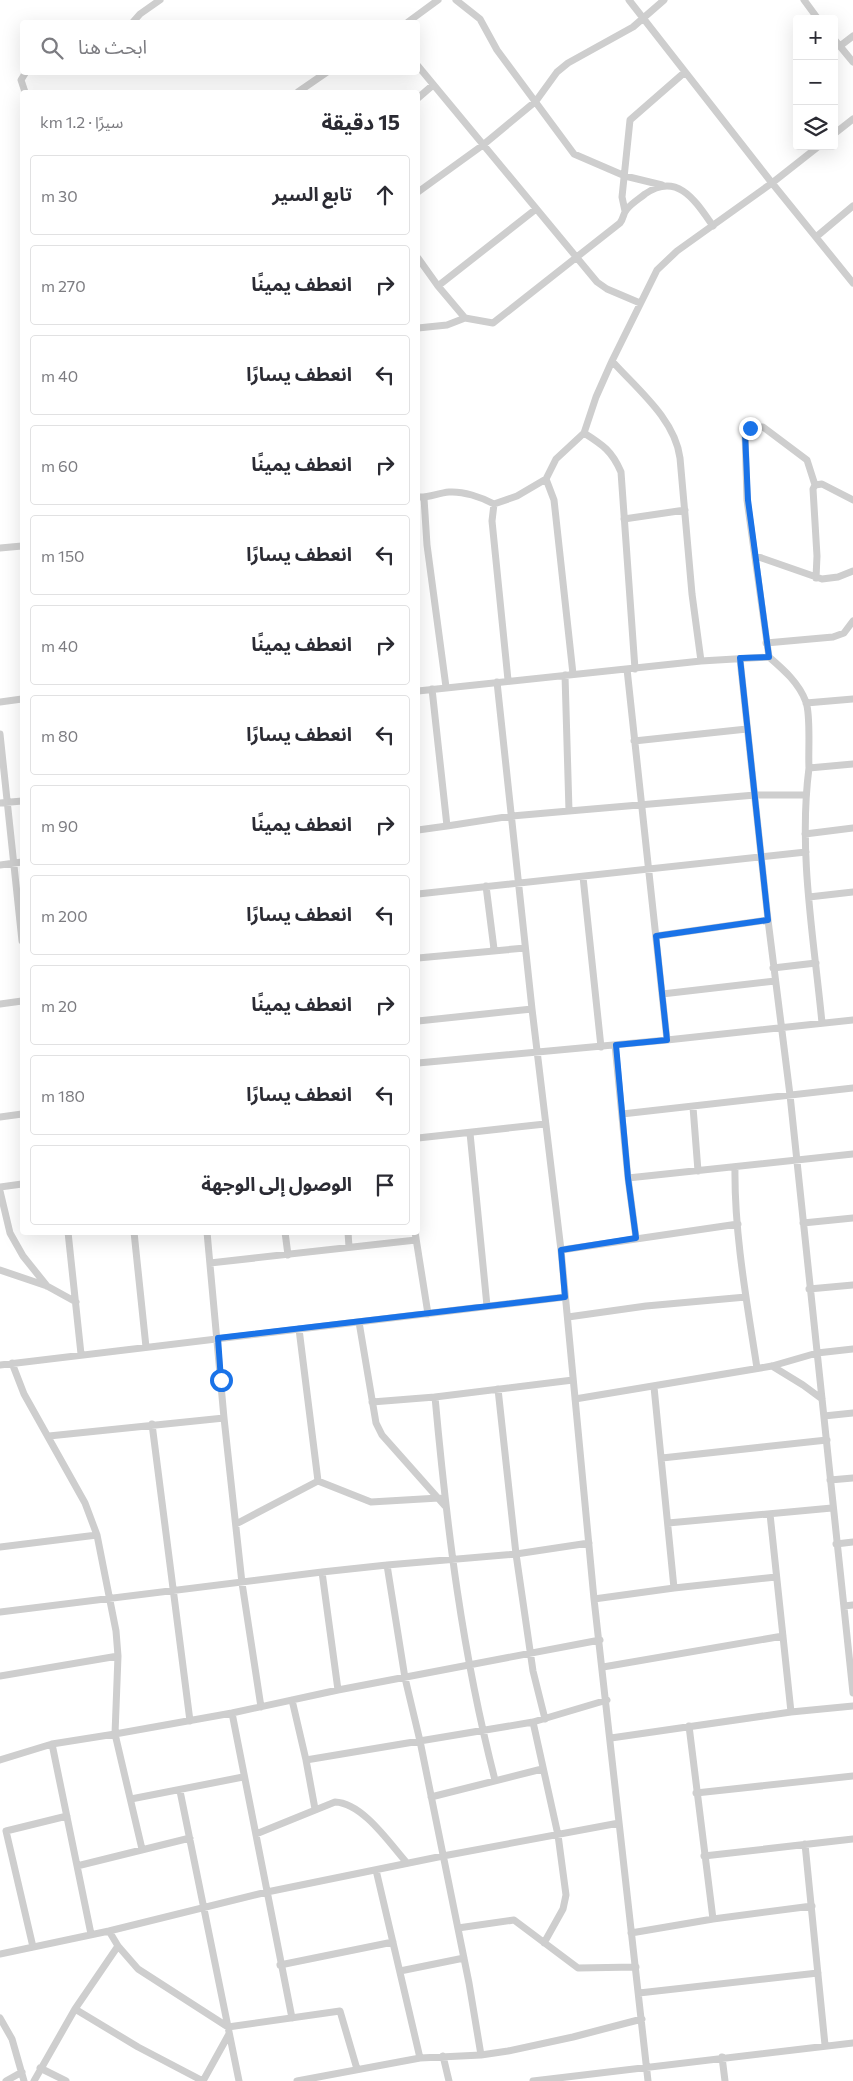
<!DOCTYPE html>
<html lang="ar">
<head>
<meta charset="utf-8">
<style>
	body { margin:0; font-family:Commissioner,"Noto Sans Arabic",sans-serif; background:#f7f7f7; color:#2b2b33; direction:rtl }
	.controls { position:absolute; right:15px; top:15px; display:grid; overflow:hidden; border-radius:5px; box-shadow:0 5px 20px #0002 }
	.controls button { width:45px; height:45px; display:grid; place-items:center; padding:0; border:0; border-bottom:1px solid #e1e1e2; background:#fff; color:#2b2b33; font:25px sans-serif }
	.stop { position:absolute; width:15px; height:15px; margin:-11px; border:4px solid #1a73e8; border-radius:50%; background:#fff }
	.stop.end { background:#1a73e8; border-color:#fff; box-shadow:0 1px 5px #0008 }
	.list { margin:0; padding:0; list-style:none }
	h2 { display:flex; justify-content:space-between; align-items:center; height:65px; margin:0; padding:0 20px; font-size:21px }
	h2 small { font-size:16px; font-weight:400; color:#7c7c81 }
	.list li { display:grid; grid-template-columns:32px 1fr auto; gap:15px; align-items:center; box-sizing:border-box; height:80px; margin:0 10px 10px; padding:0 10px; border:1px solid #e1e1e2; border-radius:5px }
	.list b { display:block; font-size:19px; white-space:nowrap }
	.list em { font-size:16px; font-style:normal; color:#7c7c81 }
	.icon { flex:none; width:28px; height:28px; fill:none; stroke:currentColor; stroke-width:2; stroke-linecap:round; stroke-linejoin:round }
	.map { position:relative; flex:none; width:853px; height:2081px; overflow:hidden; direction:ltr }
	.search { position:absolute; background:#fff; box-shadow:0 5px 20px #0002; left:20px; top:20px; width:400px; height:55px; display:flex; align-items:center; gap:12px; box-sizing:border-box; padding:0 18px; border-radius:5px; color:#7c7c81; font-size:19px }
	.panel { position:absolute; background:#fff; box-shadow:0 5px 20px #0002; left:20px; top:90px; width:400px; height:1145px; border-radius:5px; direction:rtl }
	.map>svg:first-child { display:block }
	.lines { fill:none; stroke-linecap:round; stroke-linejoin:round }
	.street { stroke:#cecece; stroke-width:7 }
	.route { stroke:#1a73e8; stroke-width:6 }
</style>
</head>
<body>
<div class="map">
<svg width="853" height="2081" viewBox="0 0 853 2081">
	<rect width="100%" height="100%" fill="#fff"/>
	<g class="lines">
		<path class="street" d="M456,0L480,19L497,50L574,154L625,176L662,185
			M804,0L818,19
			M133,22L140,14L160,0
			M408,22L438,0
			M834,39L853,62
			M840,46L853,36
			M418,66L597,282L607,289L640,303
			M25,92L21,80L26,72
			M298,92L327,72
			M418,98L433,85
			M834,134L853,119
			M819,146L772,183L853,283
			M418,192L483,145L536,101L557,72L568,63L633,27L664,0
			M625,211L622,197L630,120L685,72
			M816,237L853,206
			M418,258L438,286L536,209
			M438,286L465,318L493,323L620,223C624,218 623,213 627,209C632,203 639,199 645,194C678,171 696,202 713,226
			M418,328L447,325L465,318
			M612,361C637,389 675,419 680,458L692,594L701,661
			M584,433C603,445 612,451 621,472L635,669
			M546,479L554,500L573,674
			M815,485L822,484L853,500
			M418,497C428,498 438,493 449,492C463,491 481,497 494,504
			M424,498L427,545L446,687
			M624,519L685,510
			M0,548L22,546
			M756,556L822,579L838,577L853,571
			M816,578L817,556L813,489L815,485L807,460L763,427L750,428L745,433L747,500L769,657C784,670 799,683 806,702C811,716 808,751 809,768L853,764
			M766,643L833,637L844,633L853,621
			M740,659L768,920L790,1095L853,1693
			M627,669L667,1040
			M508,680L492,521L494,504L517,496L546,479L556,459L584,433L596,397L612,361L657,270L677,251L772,183L629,0
			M497,682L532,1009L561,1250L594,1599L648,2081
			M418,691L701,661L769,657
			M0,702L22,699
			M806,703L853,699
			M0,734L22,941
			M634,741L747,729
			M809,768C798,852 814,939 822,1023
			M0,803L22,801
			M569,811L755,795H805
			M447,826L512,816L569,811L565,675
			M418,830L447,826L432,689
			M805,834L853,828
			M0,865L22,862
			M583,877L601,1047
			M486,886L494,949
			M418,894L806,852
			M809,897L853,892
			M656,936L768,920
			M418,958L525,948
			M773,968L816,963
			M662,994L775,981
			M0,1004L22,1001
			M418,1021L532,1009
			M615,1045L628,1178L636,1238
			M418,1063L667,1040L853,1020
			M693,1107L698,1171
			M622,1114L853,1088
			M0,1117L22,1114
			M470,1133L487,1306
			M418,1138L545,1124
			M735,1167C734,1233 747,1303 757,1368
			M628,1178L853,1154
			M0,1187L22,1184
			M0,1191L10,1233L23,1256L47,1286
			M803,1223L853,1218
			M68,1232L81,1354
			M134,1232L146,1347
			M207,1232L224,1418L242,1583L261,1707
			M285,1232L288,1255
			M348,1232L349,1247
			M415,1232L428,1314
			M561,1250L738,1224
			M210,1263L416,1240
			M0,1270L47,1286L76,1302
			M809,1289L853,1285
			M568,1317L646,1306L746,1297
			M359,1322L376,1423L382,1435L445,1506
			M299,1329L318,1481
			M12,1363L24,1394L85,1503L97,1535L116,1631L118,1656L115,1734L142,1849
			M0,1365L565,1297
			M772,1366L803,1385L822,1399
			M654,1387L674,1588
			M498,1389L516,1554L533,1671L545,1719
			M435,1397L573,1380
			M575,1399L772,1366L817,1353L853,1349
			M372,1402L435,1397C447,1529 462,1652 495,1780
			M824,1416L853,1413
			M152,1424L190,1721
			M49,1436L224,1418
			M662,1458L827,1440
			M830,1480L853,1478
			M318,1481L371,1502L439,1498
			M770,1514L791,1712
			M668,1523L832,1508
			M236,1524L318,1481
			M836,1544L853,1542
			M0,1547L97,1535
			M387,1565L405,1678L420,1741L469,1983L481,2055
			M322,1572L338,1690
			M594,1599L674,1588L776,1577
			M844,1606L853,1605
			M0,1612L322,1572L387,1565L516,1554L589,1543
			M603,1667L783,1636
			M0,1676L118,1656
			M292,1700L306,1760L315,1809
			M232,1713L292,2018
			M533,1722L558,1835L566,1895L563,1909L544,1943
			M689,1726L713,1919
			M611,1738L791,1712L853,1706
			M52,1744L91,1934
			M0,1760L52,1744L115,1734L232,1713L338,1690L600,1640
			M306,1760L533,1722L607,1700
			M180,1791L239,2081
			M696,1793L853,1776
			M431,1797L542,1769
			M131,1799L243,1777
			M256,1834L335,1802C363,1803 390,1844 407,1863
			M805,1844L825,2045
			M704,1856L853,1839
			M77,1866L190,1838
			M376,1870L420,2058
			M458,1928L514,1920L578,1968L636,1967
			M109,1931L118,1946L138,1969L228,2027L340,2011L357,2069
			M631,1933L713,1919L812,1906
			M33,1947L6,1831L67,1816
			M0,1954L109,1931L267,1892L443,1856L619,1823
			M280,1965L393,1942
			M400,1971L464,1958
			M639,1993L818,1973
			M75,2009L138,2047L203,2081
			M0,2018L12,2039L24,2081
			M443,2056L449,2081
			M722,2057L725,2081
			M40,2068L66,2081
			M6,2081L22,2072
			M34,2081L75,2009L118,1946
			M203,2081L229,2034
			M297,2081L420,2058L481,2055L508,2051L573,2037L642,2019
			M533,2081L853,2043"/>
	</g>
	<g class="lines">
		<path class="route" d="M221,1380L218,1338L565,1297L561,1250L636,1238L628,1178L616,1045L667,1040L656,936L768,920L740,658L769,657L748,500L745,433L750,428"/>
	</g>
</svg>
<div class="controls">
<button>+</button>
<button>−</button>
<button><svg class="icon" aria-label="layers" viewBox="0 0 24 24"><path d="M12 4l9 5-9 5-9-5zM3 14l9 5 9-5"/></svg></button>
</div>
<div class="stop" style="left:221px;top:1380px"></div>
<div class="stop end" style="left:750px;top:428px"></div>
<div class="search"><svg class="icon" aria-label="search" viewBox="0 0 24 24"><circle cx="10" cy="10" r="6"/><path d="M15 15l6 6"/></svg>ابحث هنا</div>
<section class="panel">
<h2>15 دقيقة<small>سيرًا · 1.2 km</small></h2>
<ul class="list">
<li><svg class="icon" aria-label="ahead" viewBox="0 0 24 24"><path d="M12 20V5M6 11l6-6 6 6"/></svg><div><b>تابع السير</b></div><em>30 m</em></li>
<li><svg class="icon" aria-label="right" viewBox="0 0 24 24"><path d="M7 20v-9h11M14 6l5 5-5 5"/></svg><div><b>انعطف يمينًا</b></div><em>270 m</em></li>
<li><svg class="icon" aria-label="left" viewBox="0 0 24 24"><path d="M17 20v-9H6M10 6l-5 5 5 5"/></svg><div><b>انعطف يسارًا</b></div><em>40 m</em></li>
<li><svg class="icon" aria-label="right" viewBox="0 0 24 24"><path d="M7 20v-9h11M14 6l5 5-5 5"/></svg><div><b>انعطف يمينًا</b></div><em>60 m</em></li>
<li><svg class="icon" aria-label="left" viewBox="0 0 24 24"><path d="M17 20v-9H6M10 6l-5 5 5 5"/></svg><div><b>انعطف يسارًا</b></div><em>150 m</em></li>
<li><svg class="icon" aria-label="right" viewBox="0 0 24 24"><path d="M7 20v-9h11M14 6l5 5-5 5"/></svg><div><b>انعطف يمينًا</b></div><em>40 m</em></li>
<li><svg class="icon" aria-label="left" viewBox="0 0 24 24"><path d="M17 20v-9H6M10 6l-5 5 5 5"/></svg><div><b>انعطف يسارًا</b></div><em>80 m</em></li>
<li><svg class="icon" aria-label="right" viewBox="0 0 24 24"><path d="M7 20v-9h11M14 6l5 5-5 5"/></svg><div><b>انعطف يمينًا</b></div><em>90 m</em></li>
<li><svg class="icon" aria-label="left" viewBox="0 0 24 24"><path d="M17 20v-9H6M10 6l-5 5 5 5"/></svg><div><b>انعطف يسارًا</b></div><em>200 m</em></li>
<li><svg class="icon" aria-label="right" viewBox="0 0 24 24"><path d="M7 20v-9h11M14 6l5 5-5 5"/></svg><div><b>انعطف يمينًا</b></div><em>20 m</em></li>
<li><svg class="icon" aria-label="left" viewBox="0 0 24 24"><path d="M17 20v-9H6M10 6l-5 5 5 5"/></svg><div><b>انعطف يسارًا</b></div><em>180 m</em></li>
<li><svg class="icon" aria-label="arrive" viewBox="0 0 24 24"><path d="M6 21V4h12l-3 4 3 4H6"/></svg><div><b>الوصول إلى الوجهة</b></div></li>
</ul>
</section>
</div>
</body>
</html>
